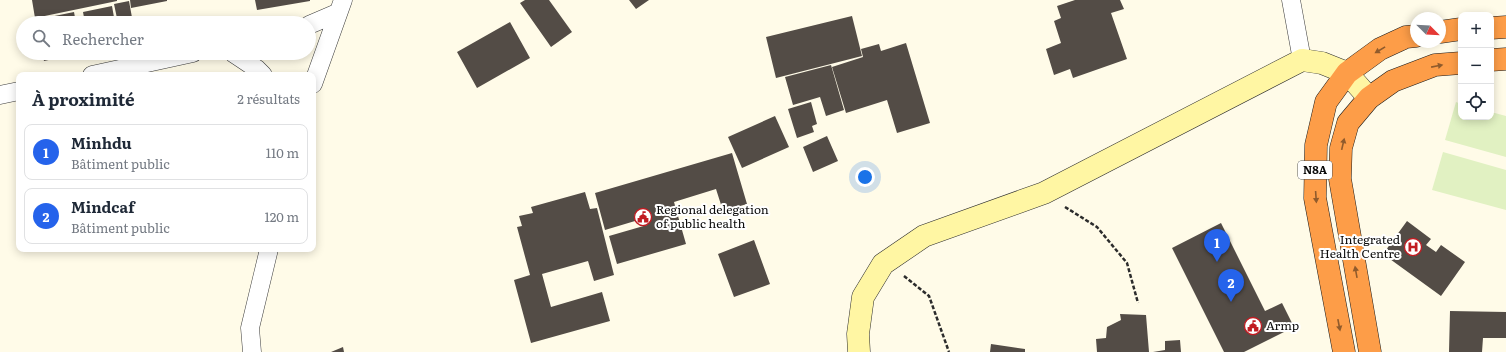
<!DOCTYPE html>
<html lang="fr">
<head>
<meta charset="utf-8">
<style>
	body { margin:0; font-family:Literata,serif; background:#f2f2f3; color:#1f2937 }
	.controls { position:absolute; right:12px; top:12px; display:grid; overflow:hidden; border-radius:8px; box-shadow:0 2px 10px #0003 }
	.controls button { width:36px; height:36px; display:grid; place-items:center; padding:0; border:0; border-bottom:1px solid #e0e1e3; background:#fff; color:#1f2937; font:20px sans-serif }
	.compass { position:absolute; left:1410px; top:12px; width:36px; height:36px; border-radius:50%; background:#fff; box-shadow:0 2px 10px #0003; rotate:114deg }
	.you { position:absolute; left:865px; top:177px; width:14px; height:14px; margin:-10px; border:3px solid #fff; border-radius:50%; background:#1a73e8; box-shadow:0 0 0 6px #1a73e833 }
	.badge { display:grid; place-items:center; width:26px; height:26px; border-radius:50%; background:#2563eb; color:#fff; font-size:13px; font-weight:700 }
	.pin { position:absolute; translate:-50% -33px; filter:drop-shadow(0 1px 2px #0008) }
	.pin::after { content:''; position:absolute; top:21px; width:14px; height:12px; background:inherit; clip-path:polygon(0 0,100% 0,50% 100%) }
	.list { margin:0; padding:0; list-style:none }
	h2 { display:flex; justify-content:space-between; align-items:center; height:52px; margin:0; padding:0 16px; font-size:17px }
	h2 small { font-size:13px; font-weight:400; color:#747a83 }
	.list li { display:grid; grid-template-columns:26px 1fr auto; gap:12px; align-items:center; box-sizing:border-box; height:56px; margin:0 8px 8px; padding:0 8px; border:1px solid #e0e1e3; border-radius:8px }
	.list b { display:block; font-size:15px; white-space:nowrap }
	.list p { margin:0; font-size:13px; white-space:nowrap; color:#747a83 }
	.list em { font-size:13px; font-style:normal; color:#747a83 }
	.icon { flex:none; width:22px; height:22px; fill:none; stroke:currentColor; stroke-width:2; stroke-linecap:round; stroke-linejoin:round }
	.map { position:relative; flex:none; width:1506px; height:352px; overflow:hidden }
	.search { position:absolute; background:#fff; box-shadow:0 2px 10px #0003; left:16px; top:16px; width:300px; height:44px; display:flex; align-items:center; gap:10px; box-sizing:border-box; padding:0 14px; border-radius:22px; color:#747a83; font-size:15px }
	.panel { position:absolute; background:#fff; box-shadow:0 2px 10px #0003; left:16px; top:72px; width:300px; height:180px; border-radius:8px }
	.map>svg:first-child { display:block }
	.pitch { fill:#e1f1c2 }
	.building { fill:#534c46 }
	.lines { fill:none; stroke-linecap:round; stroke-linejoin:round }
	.street-casing { stroke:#3d3d3d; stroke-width:19 }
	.secondary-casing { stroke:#2c2c2c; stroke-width:23 }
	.highway-casing { stroke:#1b1b1b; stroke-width:23 }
	.path { stroke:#2c2c2c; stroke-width:2.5; stroke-dasharray:4 2; stroke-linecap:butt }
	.street { stroke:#fff; stroke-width:18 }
	.secondary { stroke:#fff6a3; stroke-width:22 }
	.highway { stroke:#fd9d48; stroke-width:22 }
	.oneway { fill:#905b2c }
	.labels { text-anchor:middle; stroke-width:4; stroke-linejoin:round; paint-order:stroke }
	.shield { fill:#fff; stroke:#545454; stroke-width:1 }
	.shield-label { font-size:11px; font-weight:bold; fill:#0a0a0a }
	.poi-label { font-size:12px; fill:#0a0a0a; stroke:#fff; text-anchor:start }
</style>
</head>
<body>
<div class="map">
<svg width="1506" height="352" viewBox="0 0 1506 352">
	<rect width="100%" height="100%" fill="#fffbe8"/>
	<path class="pitch" d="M1456,102L1461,104V117H1491V112L1506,116V157L1445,140Z
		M1443,152L1506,170V210L1432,190Z"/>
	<path class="building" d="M32,0H117V1L35,18Z
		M130,0H167V1L131,8Z
		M255,0H310V1L257,10Z
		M525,0H549L572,32L551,47L520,3Z
		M629,0H649L636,9Z
		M1075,0H1120L1124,9L1111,13L1127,59L1073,78L1070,69L1054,75L1046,49L1061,43L1054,21L1061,18L1057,6Z
		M129,1L133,23H118L114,4Z
		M112,6L115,23H85L83,12Z
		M74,12L76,23H36L35,20Z
		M852,16L862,56L776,78L766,37Z
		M510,22L530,58L477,88L457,52Z
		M906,43L930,123L897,133L887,100L846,113L832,67L863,57L861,49L879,44L881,51Z
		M42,53H76V54L44,61Z
		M831,65L844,110L826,116L820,97L793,105L785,77Z
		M811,102L817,124L812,126L814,132L797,138L788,109Z
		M775,116L789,147L742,168L728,137Z
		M827,136L838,161L813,172L803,147Z
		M732,153L747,204L723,211L716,189L674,202L686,244L617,264L609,236L647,225L645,218L605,230L595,193Z
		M585,192L590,209L597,208L614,275L594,281L588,261L542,274L551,307L602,292L610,321L531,343L514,280L530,275L517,227L522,226L519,216L533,213L531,207Z
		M1407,221L1431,239L1426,245L1436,252L1441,245L1465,262L1441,296L1383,254Z
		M1221,223L1265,311L1282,303L1294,327L1244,352H1224L1172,248Z
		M754,240L770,284L734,297L718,254Z
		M1450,311L1506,312V338H1483L1482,352H1449Z
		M1120,314L1146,315L1149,352H1097L1096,339L1106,338L1107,327L1121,320Z
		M1180,340L1181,352H1153L1165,350V341Z
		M991,344L1025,349V352H990Z
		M343,347L344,352H331Z"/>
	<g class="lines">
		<g class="street-casing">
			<path id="street" d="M1291,0L1302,60
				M309,25L337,13
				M233,53L257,69L263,75
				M92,75L193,53
				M313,84L343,0
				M0,95L19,91
				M252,352L250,328L269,249"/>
		</g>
		<g class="secondary-casing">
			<path id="secondary" d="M859,352L858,334L863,297L883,264L924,236L1044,193L1302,60L1322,63L1347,73L1369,98"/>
		</g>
		<g class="highway-casing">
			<path id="highway" d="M1491,28L1506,27
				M1440,32L1461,29
				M1491,60L1506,59
				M1344,352L1315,198L1316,145L1326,102L1347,73L1380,49L1406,37L1416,36
				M1370,352L1340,179L1341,148L1348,123L1369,98L1393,81L1435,65L1461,63"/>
		</g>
		<path class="path" d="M1065,207L1097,227L1127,263L1138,303
			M904,276L929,296L949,352"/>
		<use href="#street" class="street"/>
		<use href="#secondary" class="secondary"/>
		<use href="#highway" class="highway"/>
	</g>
	<defs><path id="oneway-solid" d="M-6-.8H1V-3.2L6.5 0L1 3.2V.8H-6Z"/></defs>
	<g class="oneway">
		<use href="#oneway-solid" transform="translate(1380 50) rotate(149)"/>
		<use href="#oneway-solid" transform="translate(1437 66) rotate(-11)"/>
		<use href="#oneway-solid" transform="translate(1343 144) rotate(-77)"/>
		<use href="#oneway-solid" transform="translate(1316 197) rotate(86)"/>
		<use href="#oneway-solid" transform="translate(1356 272) rotate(-100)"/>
		<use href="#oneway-solid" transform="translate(1339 325) rotate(79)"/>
	</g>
	<defs>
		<g id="civic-ring" transform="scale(0.9)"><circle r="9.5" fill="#fff" stroke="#c11c22" stroke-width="1.5"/><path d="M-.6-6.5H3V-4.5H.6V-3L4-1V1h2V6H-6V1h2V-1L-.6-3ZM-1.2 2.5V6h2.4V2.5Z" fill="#c11c22"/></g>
		<g id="hospital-ring" transform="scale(0.9)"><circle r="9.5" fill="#fff" stroke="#c11c22" stroke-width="1.5"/><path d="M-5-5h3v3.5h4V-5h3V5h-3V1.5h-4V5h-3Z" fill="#c11c22"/></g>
	</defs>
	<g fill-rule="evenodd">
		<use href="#civic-ring" x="643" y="217"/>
		<use href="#hospital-ring" x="1413" y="247"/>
		<use href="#civic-ring" x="1253" y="326"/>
	</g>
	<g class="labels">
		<rect class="shield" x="1298" y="161" width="34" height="18" rx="3"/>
		<g class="shield-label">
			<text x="1315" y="174">N8A</text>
		</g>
		<g class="poi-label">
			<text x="656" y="214">Regional delegation<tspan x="656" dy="14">of public health</tspan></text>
			<text x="1400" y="244" text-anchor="end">Integrated<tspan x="1400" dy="14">Health Centre</tspan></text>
			<text x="1266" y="330">Armp</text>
		</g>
	</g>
</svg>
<div class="controls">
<button>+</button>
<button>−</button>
<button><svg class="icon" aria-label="locate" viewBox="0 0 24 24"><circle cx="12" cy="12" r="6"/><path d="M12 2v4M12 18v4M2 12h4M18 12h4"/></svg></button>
</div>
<svg class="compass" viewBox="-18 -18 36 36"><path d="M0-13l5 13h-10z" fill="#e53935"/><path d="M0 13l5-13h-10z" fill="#747a83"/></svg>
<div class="you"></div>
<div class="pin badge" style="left:1217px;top:262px">1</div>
<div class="pin badge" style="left:1231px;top:302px">2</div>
<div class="search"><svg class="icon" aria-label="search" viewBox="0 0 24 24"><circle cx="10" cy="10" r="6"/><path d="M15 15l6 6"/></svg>Rechercher</div>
<section class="panel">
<h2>À proximité<small>2 résultats</small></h2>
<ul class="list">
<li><span class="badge">1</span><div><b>Minhdu</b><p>Bâtiment public</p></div><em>110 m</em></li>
<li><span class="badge">2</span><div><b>Mindcaf</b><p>Bâtiment public</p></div><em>120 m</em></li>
</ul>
</section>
</div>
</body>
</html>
